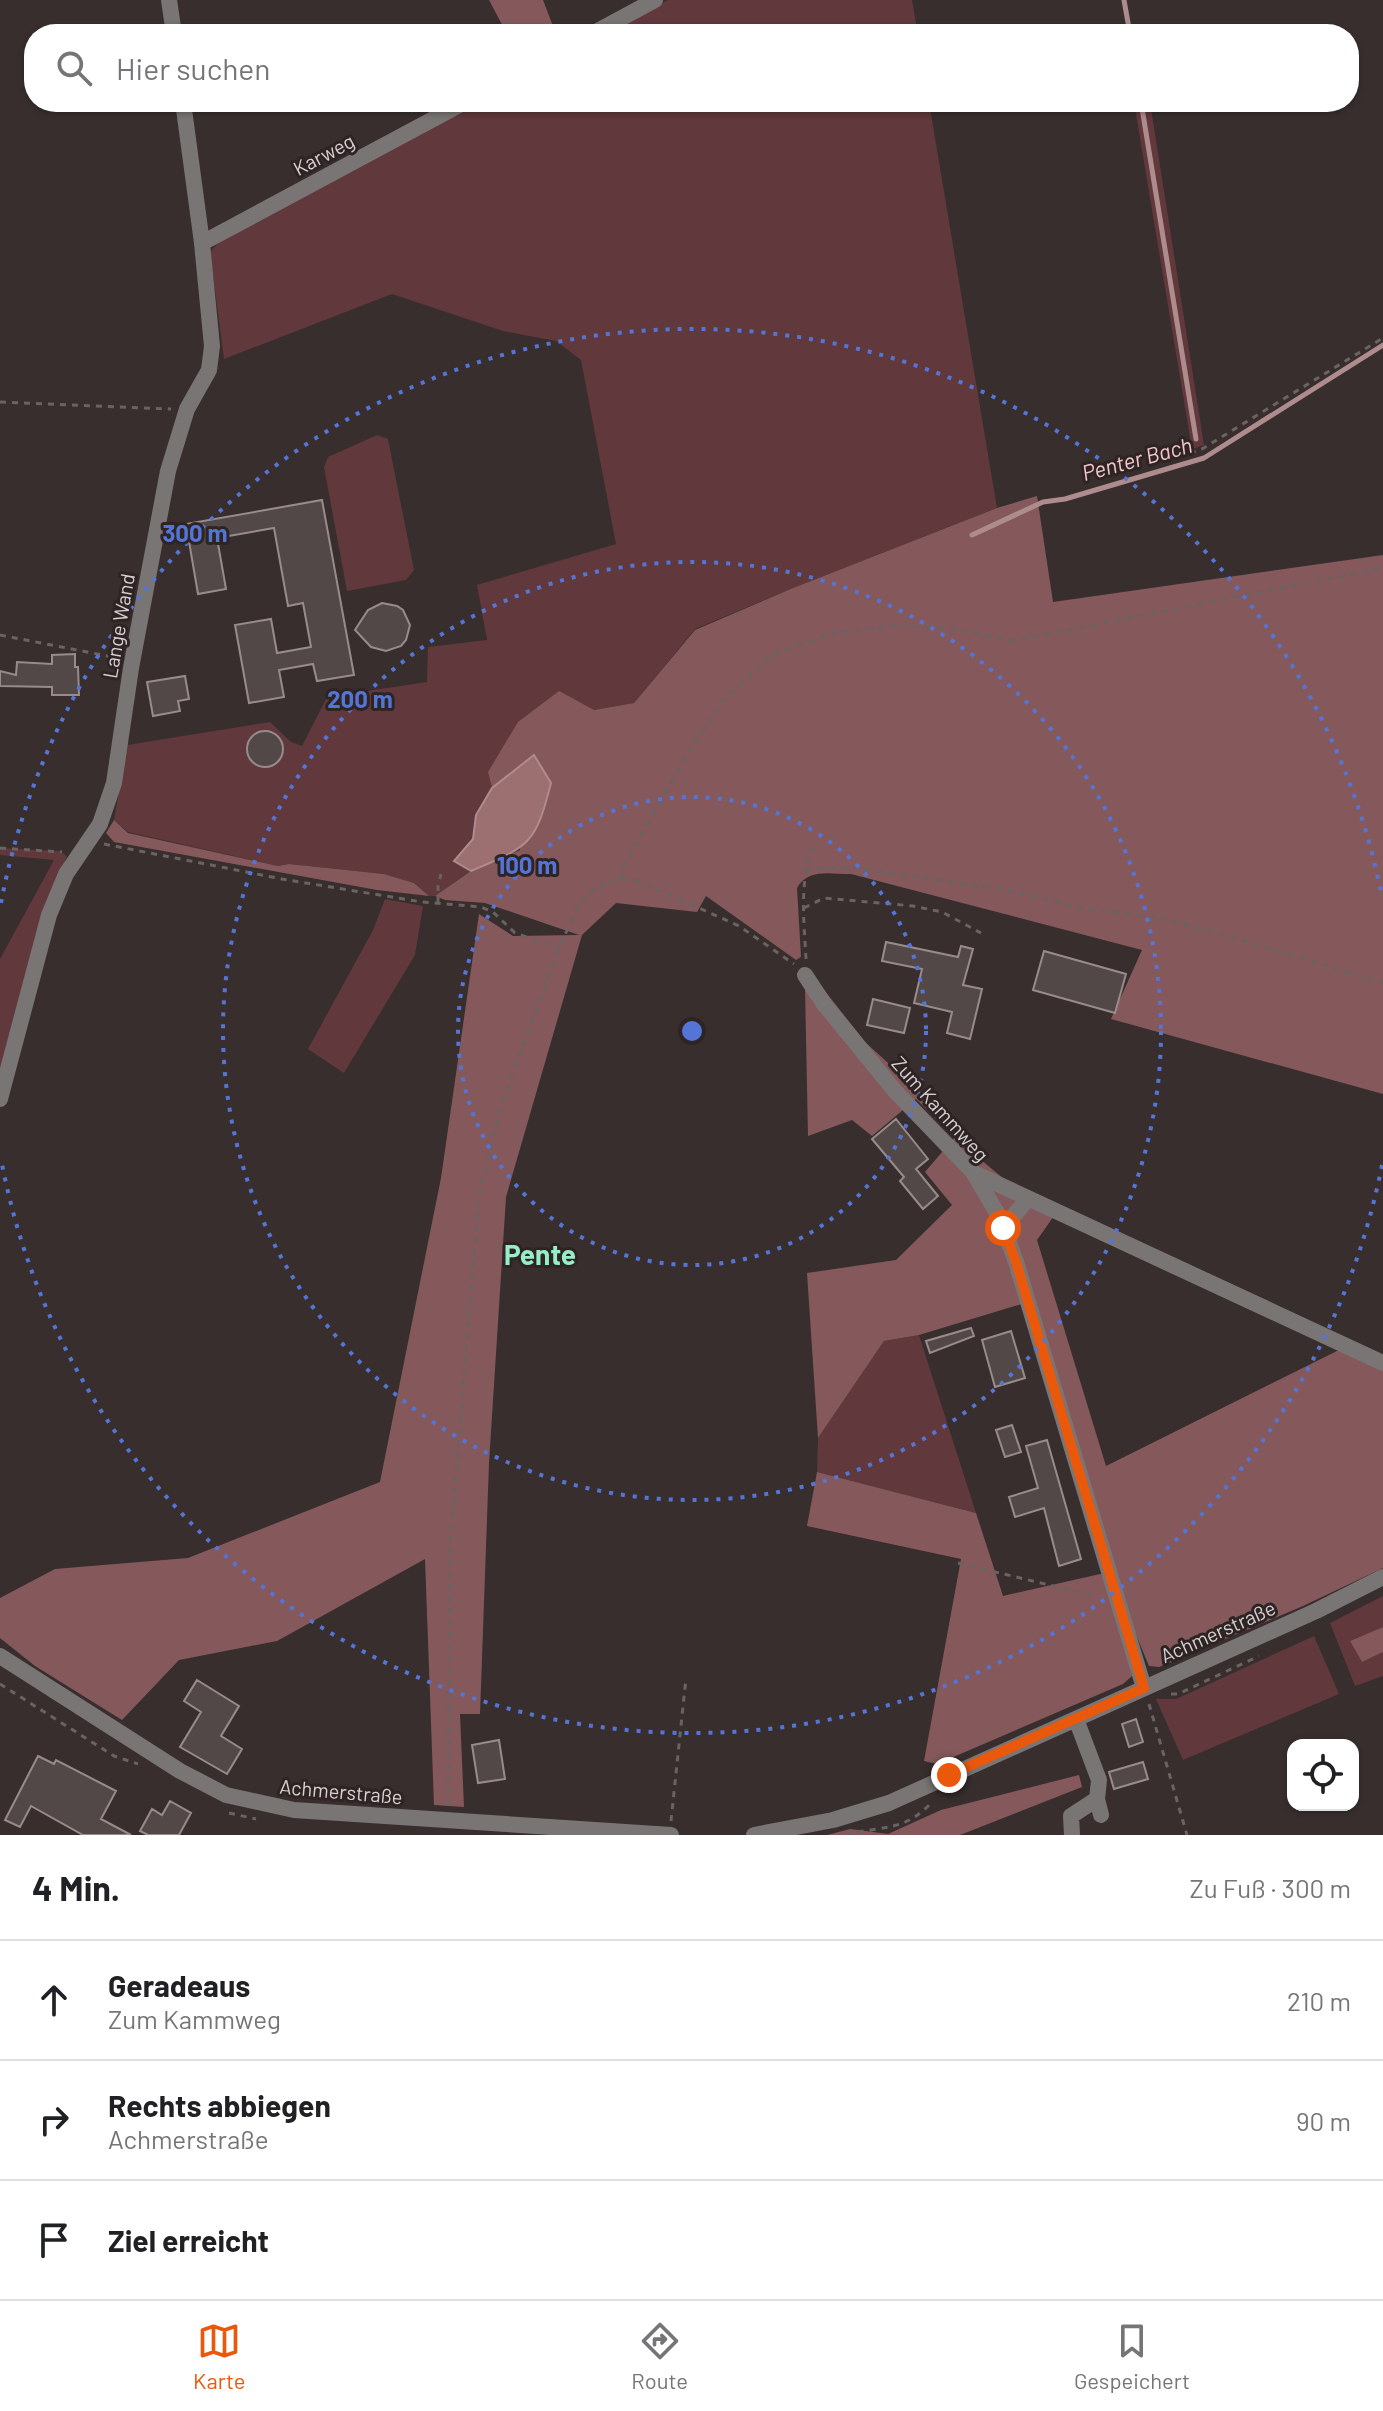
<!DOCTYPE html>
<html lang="de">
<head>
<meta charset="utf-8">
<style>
	body { margin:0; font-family:Barlow,sans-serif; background:#f6f6f6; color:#202124 }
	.controls { position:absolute; right:24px; bottom:24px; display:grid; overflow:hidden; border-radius:16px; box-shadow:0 2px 6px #0004 }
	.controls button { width:72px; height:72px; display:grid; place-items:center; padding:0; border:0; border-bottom:2px solid #e0e0e0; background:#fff; color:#202124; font:40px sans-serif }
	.stop { position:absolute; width:24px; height:24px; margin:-18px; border:6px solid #ea580c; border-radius:50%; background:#fff }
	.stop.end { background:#ea580c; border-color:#fff; box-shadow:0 2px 8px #0008 }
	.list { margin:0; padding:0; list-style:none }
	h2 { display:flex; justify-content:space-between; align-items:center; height:104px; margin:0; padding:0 32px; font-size:34px }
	h2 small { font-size:26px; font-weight:400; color:#757577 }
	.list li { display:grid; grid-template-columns:52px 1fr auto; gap:24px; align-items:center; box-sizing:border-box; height:120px; padding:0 32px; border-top:2px solid #e0e0e0 }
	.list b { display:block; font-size:30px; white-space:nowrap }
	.list p { margin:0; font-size:26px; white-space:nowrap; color:#757577 }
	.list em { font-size:26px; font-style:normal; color:#757577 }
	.icon { flex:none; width:44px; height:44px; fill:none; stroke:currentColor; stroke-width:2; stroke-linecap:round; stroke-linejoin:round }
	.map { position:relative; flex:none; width:1383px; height:1835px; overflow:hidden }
	.search { position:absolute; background:#fff; box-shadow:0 2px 6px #0004; left:24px; right:24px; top:24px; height:88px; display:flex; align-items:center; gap:20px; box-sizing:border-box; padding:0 28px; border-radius:32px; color:#757577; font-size:30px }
	.sheet { height:464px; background:#fff }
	nav { display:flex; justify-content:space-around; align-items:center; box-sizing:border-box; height:112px; border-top:2px solid #e0e0e0; background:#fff; font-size:22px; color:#757577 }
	nav a { display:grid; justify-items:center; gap:4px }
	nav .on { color:#ea580c }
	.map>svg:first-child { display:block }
	.green { fill:#61383b }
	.forest { fill:#85595c }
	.water { fill:#9c6f71; stroke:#ae8c8e; stroke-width:2 }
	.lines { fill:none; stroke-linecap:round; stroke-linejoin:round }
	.stream { stroke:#ae8c8e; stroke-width:5 }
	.building { fill:#534848; stroke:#988b8c; stroke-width:2 }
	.path { stroke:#6b6262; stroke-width:3; stroke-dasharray:6 6; stroke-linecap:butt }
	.minor { stroke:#7a7575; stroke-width:16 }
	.route { stroke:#ea580c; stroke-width:10 }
	.ring { fill:none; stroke:#5575d6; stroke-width:4; stroke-dasharray:4 8 }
	.labels { text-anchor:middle; stroke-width:6; stroke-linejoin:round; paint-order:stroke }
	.street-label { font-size:20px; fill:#d8d1d2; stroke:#2e2424 }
	.water-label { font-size:22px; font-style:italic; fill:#f7c8ca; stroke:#2e2424 }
	.district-label { font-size:28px; font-weight:bold; fill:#96edc8; stroke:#2e2424 }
	.centre { fill:#5575d6; stroke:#2e2424; stroke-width:4 }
	.ring-label { font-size:24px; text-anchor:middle; font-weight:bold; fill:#5575d6; stroke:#2e2424; stroke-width:6; stroke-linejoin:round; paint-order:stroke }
</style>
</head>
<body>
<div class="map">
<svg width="1383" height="1835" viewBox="0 0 1383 1835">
	<rect width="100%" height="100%" fill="#382e2e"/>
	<path class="green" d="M668,0H912L918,34H605Z
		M479,102H929L997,508L793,588L695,629L634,703L594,710L488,772L492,788L476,815L473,839L455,861L471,871L435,896H429L414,883L384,874L289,864L278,866L128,832L114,820L127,745L270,722L291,742L302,746L327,697L427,682L428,647L487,640L477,585L616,544L581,360L556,341L503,331L392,294L224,359L210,252L219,242Z
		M1134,102H1150L1204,445L1192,449Z
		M377,435L388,439L414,570L406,580L347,591L324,467L328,457Z
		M0,848L58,851L67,856L36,934L0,1084V959L54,860L0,855Z
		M385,899L423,906L415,955L344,1073L308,1049L373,930Z
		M919,1335L976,1513L817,1472L818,1438L884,1341Z
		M1383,1596V1627L1350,1641L1362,1662L1383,1652V1676L1355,1686L1330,1623Z
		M1314,1636L1339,1694L1183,1760L1156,1699H1176Z"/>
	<path class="forest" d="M489,0H543L556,34H507Z
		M1037,496L1053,602L1383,555V1094L1111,1019L1142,950L851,874C830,874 808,868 797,888L801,957L796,960L706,896L697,912L616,903L582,935L506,1197L489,1463L480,1714H460L464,1807L434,1805L425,1559L277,1641L179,1660L122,1720L35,1666L0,1638V1598L55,1569L188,1558L380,1482L441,1178L479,914L513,936L579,935L485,903L445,900L435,896L471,871L520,850L534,756L492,788L488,772L518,722L559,691L594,710L634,703L695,630L793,588L997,508Z
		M114,820L128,833L278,866L289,864L384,874L414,883L429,896L377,890L114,842L106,833Z
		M818,982L865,1042L955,1124V1138L1028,1199L1056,1213L1037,1240L1106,1466L1343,1348L1383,1367V1568L1303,1606L1159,1667L1149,1666L1112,1577L1132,1676L1123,1684L937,1764L924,1761L961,1559L807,1526L817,1472L976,1513L1003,1596L1109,1572L1028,1302L919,1335L884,1341L818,1438L807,1273L896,1260L952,1205L925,1172L955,1137L916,1099L872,1136L852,1120L808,1136L805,987Z
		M1383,1627V1652L1362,1662L1350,1641Z
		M1079,1775L1082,1787L960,1835H827L850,1829L888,1834L941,1810Z"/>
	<path class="water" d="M534,755L551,783C535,846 529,846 471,871L454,861L473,839L476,815L492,788Z"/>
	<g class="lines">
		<path class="stream" d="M1124,0L1130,34
			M1141,102L1196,439
			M972,535L1043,502L1065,499L1204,458L1383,345"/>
	</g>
	<path class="building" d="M322,500L354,675L317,681L313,664L279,670L284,697L249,703L235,625L271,619L277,653L311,647L303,603L288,606L274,528L217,538L226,589L198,594L186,524Z
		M382,603L397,606L403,610L410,625L406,640L401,646L386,651L371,647L355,630L368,610Z
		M75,654V667H78L79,695H52V687L0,686V671L16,675L17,662L52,664V655Z
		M185,676L189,699L178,701L180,711L153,716L147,682Z
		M247 749a18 18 0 1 1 36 0a18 18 0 1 1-36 0Z
		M886,942L958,957L961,946L973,949L963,985L982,989L970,1039L947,1033L952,1012L914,1003L922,969L882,961Z
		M1044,951L1126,974L1115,1013L1033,990Z
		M873,999L910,1008L904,1033L867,1025Z
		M896,1119L928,1159L916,1169L938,1196L923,1209L900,1181L904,1177L872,1139Z
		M971,1328L974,1336L930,1353L926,1341Z
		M1011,1331L1025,1378L995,1387L982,1340Z
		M1012,1425L1021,1452L1005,1457L996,1430Z
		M1047,1440L1081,1559L1059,1566L1044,1508L1015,1517L1009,1497L1038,1488L1026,1446Z
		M197,1680L239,1706L221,1736L242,1749L227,1774L180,1747L201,1712L184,1701Z
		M1136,1719L1143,1742L1129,1747L1122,1724Z
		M499,1740L505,1779L478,1783L472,1745Z
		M38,1756L54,1764L56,1760L116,1791L101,1819L131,1835H83L31,1806L20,1827L5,1820Z
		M1143,1762L1148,1779L1114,1789L1109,1772Z
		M170,1801L191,1813L179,1835H148L140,1831L152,1809L162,1815Z"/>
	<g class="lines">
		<path class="path" d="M0,402L171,409
			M1190,453L1202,449L1383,338
			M0,635L118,658
			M104,844L282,879L422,902L481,907L493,912L515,933L559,948
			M0,848L62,852
			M805,869L855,868L1007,890L1092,910L1150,916L1219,933L1383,983
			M621,879L622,868L689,752L726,697L772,655L829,634L890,626L950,628L1011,641L1383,568
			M438,903V886L441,874
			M804,908L824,898L913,906L942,912L981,933
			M806,959C804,920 799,882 813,846
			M958,1563L1099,1597
			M0,1684L114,1756L138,1764
			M1171,1694H1178L1259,1656
			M1149,1704L1187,1835
			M448,1806L450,1546L479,1197L502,1102L559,948L577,908L591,892L604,883L621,879L639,881L739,926L794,964
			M229,1813L256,1819
			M671,1821L686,1678
			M846,1835C882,1825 904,1833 933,1801"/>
		<path class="minor" d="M169,0L174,34
			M592,34L655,0
			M202,243L465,102
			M805,975L824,1004L895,1091L973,1172L1000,1218L1016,1262L1144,1688
			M0,1099L49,915L66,874L100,824L114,783L131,668L168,471L187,409L209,370L212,346L202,243L183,102
			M974,1173L1383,1363
			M1003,1228L1028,1199
			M0,1656L180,1771L226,1795L294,1810L671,1835
			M1076,1719L1099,1780L1097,1799L1101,1815
			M754,1835L833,1820L889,1803L1316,1611L1383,1577
			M1072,1835L1071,1816L1097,1799"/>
	</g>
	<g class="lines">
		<path class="route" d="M949,1775L1144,1688L1016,1262L1003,1228"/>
	</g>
	<g class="ring">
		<circle cx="692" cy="1031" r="234"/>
		<circle cx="692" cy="1031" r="469"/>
		<path d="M1382 1165A703 703 0 0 1 1 1159M1 903A703 703 0 0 1 1382 897"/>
	</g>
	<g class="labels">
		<g class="street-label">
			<text transform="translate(324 155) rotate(-28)" y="7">Karweg</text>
			<text transform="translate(119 626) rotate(-80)" y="7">Lange Wand</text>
			<text transform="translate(940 1109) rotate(48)" y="7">Zum Kammweg</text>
			<text transform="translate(1218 1632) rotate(-24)" y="7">Achmerstraße</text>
			<text transform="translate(341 1792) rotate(5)" y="7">Achmerstraße</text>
		</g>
		<g class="water-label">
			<text transform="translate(1137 459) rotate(-15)" y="8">Penter Bach</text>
		</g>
		<g class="district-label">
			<text x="540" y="1265">Pente</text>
		</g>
	</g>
	<circle cx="692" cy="1031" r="12" class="centre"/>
	<g class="ring-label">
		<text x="195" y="542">300 m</text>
		<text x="360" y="708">200 m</text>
		<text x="527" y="874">100 m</text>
	</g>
</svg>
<div class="controls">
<button><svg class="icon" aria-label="locate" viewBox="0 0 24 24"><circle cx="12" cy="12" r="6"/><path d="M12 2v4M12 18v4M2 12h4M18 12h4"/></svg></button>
</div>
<div class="stop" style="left:1003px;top:1228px"></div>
<div class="stop end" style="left:949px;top:1775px"></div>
<div class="search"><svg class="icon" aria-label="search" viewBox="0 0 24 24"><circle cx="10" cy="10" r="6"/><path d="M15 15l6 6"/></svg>Hier suchen</div>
</div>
<section class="sheet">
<h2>4 Min.<small>Zu Fuß · 300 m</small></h2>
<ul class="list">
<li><svg class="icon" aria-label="ahead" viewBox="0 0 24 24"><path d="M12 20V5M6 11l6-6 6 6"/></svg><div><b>Geradeaus</b><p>Zum Kammweg</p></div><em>210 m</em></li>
<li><svg class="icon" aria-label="right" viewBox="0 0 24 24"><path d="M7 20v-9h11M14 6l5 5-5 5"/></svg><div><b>Rechts abbiegen</b><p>Achmerstraße</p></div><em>90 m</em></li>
<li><svg class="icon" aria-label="arrive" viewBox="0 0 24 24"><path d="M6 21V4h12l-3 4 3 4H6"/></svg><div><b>Ziel erreicht</b></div></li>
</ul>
</section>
<nav>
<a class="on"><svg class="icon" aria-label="map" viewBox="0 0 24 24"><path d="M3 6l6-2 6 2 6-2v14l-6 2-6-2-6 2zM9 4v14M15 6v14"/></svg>Karte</a>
<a><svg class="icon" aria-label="directions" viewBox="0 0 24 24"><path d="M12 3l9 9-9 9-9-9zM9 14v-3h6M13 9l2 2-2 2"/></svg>Route</a>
<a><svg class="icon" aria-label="saved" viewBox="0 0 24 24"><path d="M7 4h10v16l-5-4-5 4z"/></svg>Gespeichert</a>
</nav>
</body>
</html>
